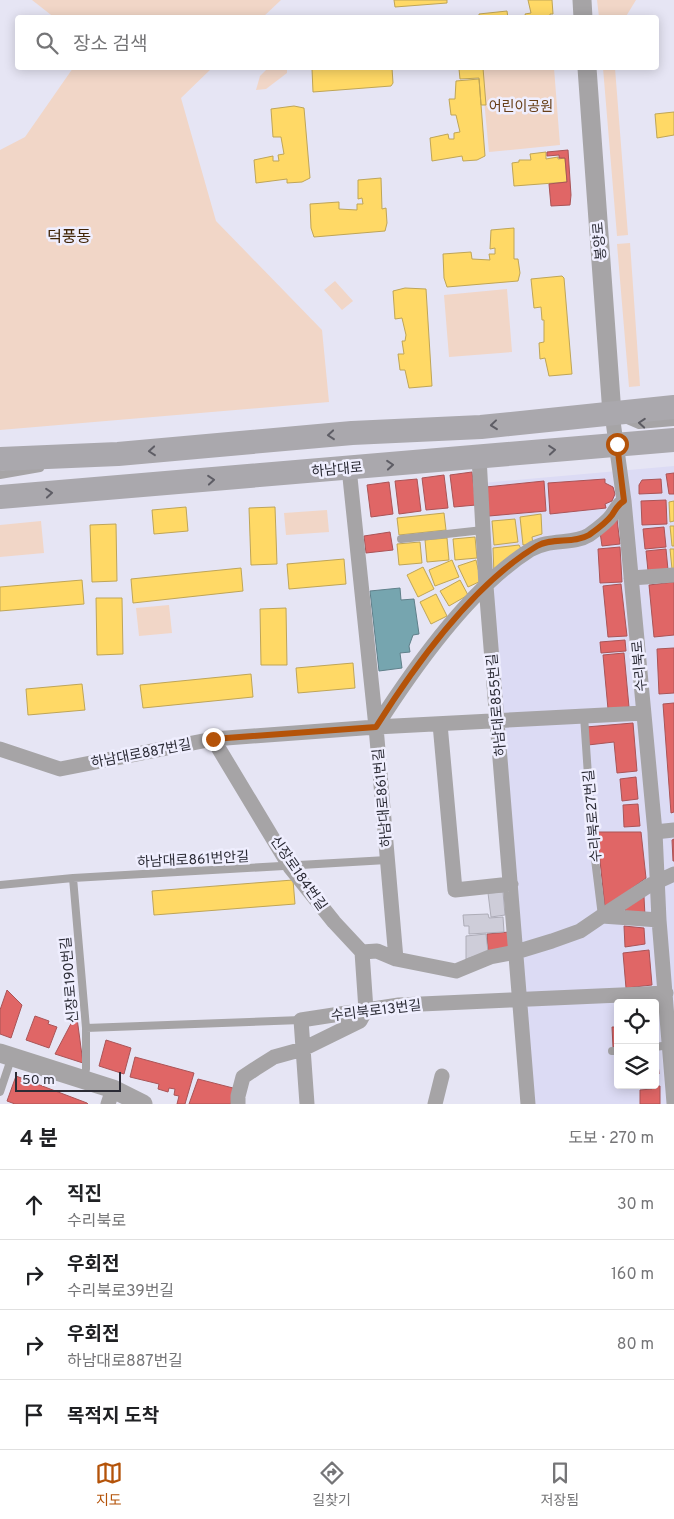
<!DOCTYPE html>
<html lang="ko">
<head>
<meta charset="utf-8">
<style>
	body { margin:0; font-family:Overpass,"Noto Sans KR",sans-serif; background:#f6f6f6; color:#202124 }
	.controls { position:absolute; right:15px; bottom:15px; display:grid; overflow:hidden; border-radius:5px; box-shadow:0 2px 12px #0003 }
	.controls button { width:45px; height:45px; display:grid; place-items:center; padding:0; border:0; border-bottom:1px solid #e0e0e0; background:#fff; color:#202124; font:25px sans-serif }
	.scale { position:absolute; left:15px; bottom:12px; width:106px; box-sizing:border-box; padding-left:5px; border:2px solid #2b2b35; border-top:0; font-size:14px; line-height:18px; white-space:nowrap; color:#2b2b35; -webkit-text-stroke:4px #efeefe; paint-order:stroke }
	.stop { position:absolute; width:15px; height:15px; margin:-11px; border:4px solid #b45309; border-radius:50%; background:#fff }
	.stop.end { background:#b45309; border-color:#fff; box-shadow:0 1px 5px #0008 }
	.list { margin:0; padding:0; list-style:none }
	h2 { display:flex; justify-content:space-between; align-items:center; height:65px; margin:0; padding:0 20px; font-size:21px }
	h2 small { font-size:16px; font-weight:400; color:#757577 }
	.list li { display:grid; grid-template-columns:32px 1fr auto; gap:15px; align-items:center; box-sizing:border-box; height:70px; padding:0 20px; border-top:1px solid #e0e0e0 }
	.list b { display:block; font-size:19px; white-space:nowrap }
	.list p { margin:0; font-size:16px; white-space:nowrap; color:#757577 }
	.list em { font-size:16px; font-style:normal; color:#757577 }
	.icon { flex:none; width:28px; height:28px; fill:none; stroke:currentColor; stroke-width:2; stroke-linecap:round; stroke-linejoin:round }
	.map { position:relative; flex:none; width:674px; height:1104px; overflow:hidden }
	.search { position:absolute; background:#fff; box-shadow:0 2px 12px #0003; left:15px; right:15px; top:15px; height:55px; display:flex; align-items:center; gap:12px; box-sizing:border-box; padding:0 18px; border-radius:5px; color:#757577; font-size:19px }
	.sheet { height:345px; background:#fff }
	nav { display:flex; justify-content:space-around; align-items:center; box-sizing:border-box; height:70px; border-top:1px solid #e0e0e0; background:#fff; font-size:14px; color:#757577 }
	nav a { display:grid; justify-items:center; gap:2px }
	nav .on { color:#b45309 }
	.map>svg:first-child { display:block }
	.built { fill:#dcdbf4; fill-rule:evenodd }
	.green { fill:#f1d6c7 }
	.homes { fill:#ffd966; stroke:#bfa557 }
	.shops { fill:#e06666; stroke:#aa5457 }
	.public { fill:#76a5af; stroke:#60808a }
	.building { fill:#cecdd9; stroke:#aeadb8 }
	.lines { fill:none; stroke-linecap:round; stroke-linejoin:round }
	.service { stroke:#a6a4a6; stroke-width:8 }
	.minor { stroke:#a6a4a6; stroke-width:15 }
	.tertiary { stroke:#a6a4a6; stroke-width:19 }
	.primary { stroke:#aaa8ad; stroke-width:24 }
	.oneway { stroke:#5c5b62 }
	.oneway2 { stroke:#5e5d65 }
	.route { stroke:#b45309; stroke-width:6 }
	.labels { text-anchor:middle; stroke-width:5; stroke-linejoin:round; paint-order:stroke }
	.park-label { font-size:14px; fill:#68401a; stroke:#efeefe }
	.street-label { font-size:14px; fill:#2b2b35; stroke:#efeefe }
	.quarter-label { font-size:16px; fill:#412406; stroke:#efeefe }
</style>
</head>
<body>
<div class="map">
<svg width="674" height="1104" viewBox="0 0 674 1104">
	<rect width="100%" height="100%" fill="#e6e5f4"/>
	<path class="built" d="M674,466V1104H529L482,483ZM618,1003H655V1085H618Z"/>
	<path class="green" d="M32,0H281L263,17L55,18Z
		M597,0H636L625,18L599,17Z
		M73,68H212L181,98L216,221L322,330L329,402L0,430V150L25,137Z
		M268,68H287V73L266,89L256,90L260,76Z
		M481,68H554L560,145L489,152Z
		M603,68H615L628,235L617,236Z
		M630,243L640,386L629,387L617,244Z
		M335,281L353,301L342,310L324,290Z
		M507,289L512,352L449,357L444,295Z
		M327,510L329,532L286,535L284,513Z
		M41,521L44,553L0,557V525Z
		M169,605L172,633L139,636L136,608Z"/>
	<path class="homes" d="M394,0H447V3L395,7Z
		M528,0H552L553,14H550V18H526L525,14L531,13Z
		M507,11L508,18H479V14Z
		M317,68H392L393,83L391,86L313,92L312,69Z
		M465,68H483L486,105H481L479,78L460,79L459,69Z
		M479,79L485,156L477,160L463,161L462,156L432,161L430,138L448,134L449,139H454V133L460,132L456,115H451L449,99H455L456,81Z
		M294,106L304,108L310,178L302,182L287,183V179L256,183L254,160L273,156V161H279L278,155L284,154L281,137H273L271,109Z
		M674,112V135L657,138L655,114Z
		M546,152V159L558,157V159L565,158L567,182L514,186L512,163L519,162V160H531L530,154Z
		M381,178L382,209L386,208L387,223L385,231L314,237L311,228L310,204L339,202V209L357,210V204H363L362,198L358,199V180Z
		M514,228V259H518L520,273L518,281L447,287L444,278L443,254L471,252L472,259L490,260L489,254H495V248L490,249L491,230Z
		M562,276L564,278L572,374L549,376L545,358L540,359L539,343L544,342V320H542L541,307L534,308L531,279Z
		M405,288L426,289L432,386L409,388L405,370H400L398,354H404L402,341H405L406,335L402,318L395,319L393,291Z
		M674,501V521L670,522L669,502Z
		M186,507L188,531L154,534L152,510Z
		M275,507L277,564L251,565L249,508Z
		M444,513L446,530L399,535L397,518Z
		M541,514L542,534L532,537L533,544L523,545L520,517Z
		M515,519L518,542L494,545L492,521Z
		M116,524L117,581L92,582L90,525Z
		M670,526H674V546H672Z
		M475,537L477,558L455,560L453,539Z
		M447,538L449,560L427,562L425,540Z
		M420,542L422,563L399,565L397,544Z
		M519,545L521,549L494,574L493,548Z
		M670,549H674V569H672Z
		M344,559L346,584L289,589L287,564Z
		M452,560L459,577L435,586L429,570Z
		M476,560L481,581L468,587L458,566Z
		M423,567L434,589L418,597L407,575Z
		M241,568L243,591L133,603L131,579Z
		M82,580L84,604L0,611V587Z
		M460,580L468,595L449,606L440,591Z
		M436,594L447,616L431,624L420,602Z
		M96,598H122L123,654L97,655Z
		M286,608L287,665H261L260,609Z
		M353,663L355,688L298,693L296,668Z
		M251,674L253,697L143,708L140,685Z
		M82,684L85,710L28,715L26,689Z
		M293,880L295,904L154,915L152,891Z"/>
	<path class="shops" d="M568,150L571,195L570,205L551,206L549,184L567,182L565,158H559V155L547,156V152Z
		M472,472L476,505L454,507L450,475Z
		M674,473V494H669L666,474Z
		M444,475L448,508L426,510L422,478Z
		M417,479L421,511L399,514L395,481Z
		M605,479V483L613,487L615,494L612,501L605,504L606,508L550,514L548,483Z
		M661,479L662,493L639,494V485L642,480Z
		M544,481L546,511L489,516L486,487Z
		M389,482L393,514L371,517L367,485Z
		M666,500L667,524L642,525L641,501Z
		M617,519L620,544L602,546L600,532Z
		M664,527L666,547L645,549L643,529Z
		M390,532L393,550L366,553L364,536Z
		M620,547L622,582L600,583L598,549Z
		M666,549L668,570L648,571L646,551Z
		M674,582V635L654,637L649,585Z
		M621,584L627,636L608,637L603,586Z
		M625,640L626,651L601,653L600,642Z
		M674,648V693L659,694L657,649Z
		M624,653L629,707L608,709L603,655Z
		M674,703V812L671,813L663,704Z
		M633,723L637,771L617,773L614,742L588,745L586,727Z
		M636,777L638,799L622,801L620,779Z
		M638,804L640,826L624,827L623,805Z
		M597,832H641L646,878L605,908Z
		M674,839V861H673L672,840Z
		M644,897L645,916L626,915L625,908Z
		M624,926L644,928L645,944L625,947Z
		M509,932L511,949L488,952L487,934Z
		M649,950L652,985L626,988L623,953Z
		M7,990L22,1005L11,1038L0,1034V1010Z
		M618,1004V1023H616V1005Z
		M35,1016L49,1021L48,1024L57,1027L49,1048L26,1040Z
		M75,1016L77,1018L83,1063L55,1054Z
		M612,1027H618V1046L613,1047Z
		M106,1040L131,1048L124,1074L99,1066Z
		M655,1052H657L659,1074L655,1075Z
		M135,1057L194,1073L185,1104H177L179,1096L174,1095L175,1089L169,1088L168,1092L158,1089L159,1084L130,1077Z
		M16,1076L87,1103L88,1104H15L7,1101Z
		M198,1079L233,1088L231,1104H189Z
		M652,1086H660V1104H640V1090L652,1089Z"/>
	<path class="public" d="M400,588L401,600L414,599L419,634L413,635L409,646L410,652L400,653L402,668L379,671L370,591Z"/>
	<path class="building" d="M503,892L505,915L491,917L488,893Z
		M488,914L489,918L503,917L504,932L469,934V926H464L463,915Z
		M486,934L488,952L466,959V936Z"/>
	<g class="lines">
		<path class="service" d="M625,419L639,425L674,422
			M0,475L40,468
			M401,539L483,530
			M584,716L592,835L602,916
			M73,878L86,1028V1069L84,1078
			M0,885L73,878L387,860
			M86,1028L301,1020
			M655,1047L670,1045
			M612,1051H618
			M0,1092L12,1056"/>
		<path class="minor" d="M612,414L624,501L655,832L659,920L674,1103
			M479,457L486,586L528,1104
			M349,468L376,727L396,959
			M631,578L674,575
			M440,724L455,890L511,884
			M376,727C413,669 471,587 530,550C549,538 573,545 589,535C596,530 607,522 612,515C616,509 618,504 624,501
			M213,739L290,867L334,922L362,952L366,1010L360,1021L303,1049L274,1057L255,1069L243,1077L238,1096V1104
			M0,749L60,769L213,739L376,727L643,713
			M655,832L674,830
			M602,916L648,886L674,874
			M362,952L377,951L396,959L456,971L490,957L516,952L552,941L580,931L602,916L659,920
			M108,1104L113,1089
			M307,1104L301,1020L399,1005L666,993
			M435,1104L442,1076"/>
		<path class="tertiary" d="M582,0L583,18
			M587,68L612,414
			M0,1053L113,1089L143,1104"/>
		<path class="primary" d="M0,459L118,454L352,433L481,427L674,407
			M0,497L674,440"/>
	</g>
	<defs><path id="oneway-chevron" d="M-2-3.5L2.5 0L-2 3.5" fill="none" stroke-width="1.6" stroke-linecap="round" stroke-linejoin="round" transform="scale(1.25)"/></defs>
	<use class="oneway" href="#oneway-chevron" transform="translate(642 423) rotate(-176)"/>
	<g class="oneway2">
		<use href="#oneway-chevron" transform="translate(494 425) rotate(174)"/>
		<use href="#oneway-chevron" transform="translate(331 435) rotate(175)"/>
		<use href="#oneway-chevron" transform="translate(552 450) rotate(-5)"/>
		<use href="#oneway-chevron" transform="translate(152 451) rotate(175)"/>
		<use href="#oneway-chevron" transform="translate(390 465) rotate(-5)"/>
		<use href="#oneway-chevron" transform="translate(211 480) rotate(-5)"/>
		<use href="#oneway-chevron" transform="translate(49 493) rotate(-5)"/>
	</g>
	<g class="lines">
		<path class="route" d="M213,739L376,727C415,665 473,584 537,546C552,537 574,544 589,535C596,530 607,522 612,515C616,509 618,504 624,501L617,444"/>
	</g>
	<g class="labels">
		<g class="park-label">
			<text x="521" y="111">어린이공원</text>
		</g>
		<g class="street-label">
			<text transform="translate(599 241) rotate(-95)" y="5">봉양로</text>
			<text transform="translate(337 469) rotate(-5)" y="5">하남대로</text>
			<text transform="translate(639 666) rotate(-95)" y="5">수리북로</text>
			<text transform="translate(496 705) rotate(-95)" y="5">하남대로855번길</text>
			<text transform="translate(141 753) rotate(-11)" y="5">하남대로887번길</text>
			<text transform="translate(382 798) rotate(-95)" y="5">하남대로861번길</text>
			<text transform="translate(592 816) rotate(-95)" y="5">수리북로27번길</text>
			<text transform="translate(193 859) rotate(-3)" y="5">하남대로861번안길</text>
			<text transform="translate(299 873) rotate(55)" y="5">신장로184번길</text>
			<text transform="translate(69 980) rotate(-95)" y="5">신장로190번길</text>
			<text transform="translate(376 1010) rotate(-7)" y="5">수리북로13번길</text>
		</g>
		<g class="quarter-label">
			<text x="69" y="242">덕풍동</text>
		</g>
	</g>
</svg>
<div class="controls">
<button><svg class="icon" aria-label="locate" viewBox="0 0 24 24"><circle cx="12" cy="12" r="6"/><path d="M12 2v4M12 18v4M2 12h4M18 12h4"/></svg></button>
<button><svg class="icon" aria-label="layers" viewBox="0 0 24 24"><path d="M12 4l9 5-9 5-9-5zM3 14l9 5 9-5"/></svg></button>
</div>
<div class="scale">50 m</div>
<div class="stop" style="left:617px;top:444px"></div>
<div class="stop end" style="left:213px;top:739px"></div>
<div class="search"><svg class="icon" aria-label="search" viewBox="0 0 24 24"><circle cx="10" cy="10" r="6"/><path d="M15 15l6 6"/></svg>장소 검색</div>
</div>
<section class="sheet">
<h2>4 분<small>도보 · 270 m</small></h2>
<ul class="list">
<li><svg class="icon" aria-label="ahead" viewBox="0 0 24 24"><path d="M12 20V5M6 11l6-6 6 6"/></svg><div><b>직진</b><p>수리북로</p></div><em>30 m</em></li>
<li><svg class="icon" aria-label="right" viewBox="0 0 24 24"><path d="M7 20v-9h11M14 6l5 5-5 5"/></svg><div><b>우회전</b><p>수리북로39번길</p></div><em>160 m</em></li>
<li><svg class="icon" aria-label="right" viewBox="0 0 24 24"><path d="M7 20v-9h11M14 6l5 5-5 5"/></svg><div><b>우회전</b><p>하남대로887번길</p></div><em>80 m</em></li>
<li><svg class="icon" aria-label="arrive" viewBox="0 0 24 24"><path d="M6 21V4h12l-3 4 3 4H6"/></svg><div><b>목적지 도착</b></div></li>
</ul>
</section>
<nav>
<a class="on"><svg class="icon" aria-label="map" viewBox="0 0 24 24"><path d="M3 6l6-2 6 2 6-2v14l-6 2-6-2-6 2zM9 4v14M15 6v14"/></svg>지도</a>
<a><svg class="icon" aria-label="directions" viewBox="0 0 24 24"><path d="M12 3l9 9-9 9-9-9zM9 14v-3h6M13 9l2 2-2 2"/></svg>길찾기</a>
<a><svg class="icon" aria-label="saved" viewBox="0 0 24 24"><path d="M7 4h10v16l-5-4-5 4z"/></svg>저장됨</a>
</nav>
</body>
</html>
